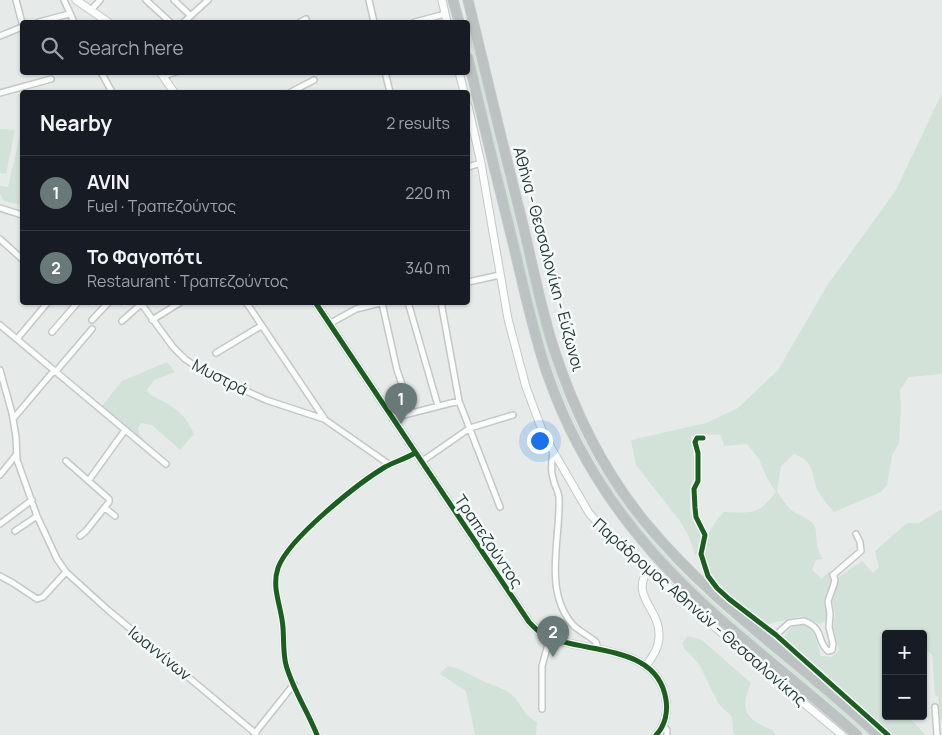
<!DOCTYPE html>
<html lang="en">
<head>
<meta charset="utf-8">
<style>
	body { margin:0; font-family:Manrope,sans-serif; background:#20242c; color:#f1f3f6 }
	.controls { position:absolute; right:15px; bottom:15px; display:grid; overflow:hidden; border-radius:5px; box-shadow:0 1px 4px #0004 }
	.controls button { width:45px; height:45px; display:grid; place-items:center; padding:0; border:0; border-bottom:1px solid #363941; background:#171b24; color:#f1f3f6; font:25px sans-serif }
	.you { position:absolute; left:539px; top:440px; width:18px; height:18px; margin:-12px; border:4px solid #fff; border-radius:50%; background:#1a73e8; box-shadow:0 0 0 8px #1a73e833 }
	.badge { display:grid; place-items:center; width:32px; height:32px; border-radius:50%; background:#697977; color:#fff; font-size:16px; font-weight:700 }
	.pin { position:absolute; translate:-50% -41px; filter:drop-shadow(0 1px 2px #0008) }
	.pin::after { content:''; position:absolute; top:26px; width:18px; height:15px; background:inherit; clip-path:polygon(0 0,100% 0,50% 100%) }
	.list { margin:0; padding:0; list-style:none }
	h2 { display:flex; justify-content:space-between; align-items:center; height:65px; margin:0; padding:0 20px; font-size:21px }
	h2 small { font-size:16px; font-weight:400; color:#9ea1a6 }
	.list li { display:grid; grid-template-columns:32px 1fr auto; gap:15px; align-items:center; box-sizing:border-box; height:75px; padding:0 20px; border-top:1px solid #363941 }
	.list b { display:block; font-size:19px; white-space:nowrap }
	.list p { margin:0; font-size:16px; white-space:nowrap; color:#9ea1a6 }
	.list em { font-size:16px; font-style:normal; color:#9ea1a6 }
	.icon { flex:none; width:28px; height:28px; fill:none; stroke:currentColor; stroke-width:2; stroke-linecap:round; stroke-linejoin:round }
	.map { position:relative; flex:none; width:942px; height:735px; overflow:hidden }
	.search { position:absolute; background:#171b24; box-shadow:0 1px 4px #0004; left:20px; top:20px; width:450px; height:55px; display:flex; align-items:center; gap:12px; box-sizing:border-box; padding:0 18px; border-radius:5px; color:#9ea1a6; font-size:19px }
	.panel { position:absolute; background:#171b24; box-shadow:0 1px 4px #0004; left:20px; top:90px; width:450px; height:215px; border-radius:5px }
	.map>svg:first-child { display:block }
	.green { fill:#d2e2d9 }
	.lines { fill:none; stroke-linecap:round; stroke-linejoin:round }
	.street-casing { stroke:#c3c8c6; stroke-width:8 }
	.secondary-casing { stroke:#c4c9c8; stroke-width:9 }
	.highway-casing { stroke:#c3c9c8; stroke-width:11 }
	.street { stroke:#fbfcfc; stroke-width:5 }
	.secondary { stroke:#fbfcfc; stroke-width:7 }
	.highway { stroke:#bcc2c2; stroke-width:9 }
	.cycleway-casing { stroke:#f5f9f8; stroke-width:8 }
	.cycleway { stroke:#1b5e20; stroke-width:5 }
	.labels { text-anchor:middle; stroke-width:5; stroke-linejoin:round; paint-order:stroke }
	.street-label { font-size:16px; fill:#263c3a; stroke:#f5f9f8 }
</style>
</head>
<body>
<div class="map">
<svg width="942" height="735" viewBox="0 0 942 735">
	<rect width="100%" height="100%" fill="#e6ebe9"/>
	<path class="green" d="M468,23C484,91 500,158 517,226C529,274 539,323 555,370C577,436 613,497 659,548C721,618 801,671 869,735H866C798,672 720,620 659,551C607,493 569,425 546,351C534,311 525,269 515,229C499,163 483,98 468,33Z
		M942,93V374L909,377L900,390L901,408L899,443L892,456L887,485L881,492L834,512C828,505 821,498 817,489C810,471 816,463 794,454L781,466L777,492C782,497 786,506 791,510C797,515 810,518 814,525C819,534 813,545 823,559L816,560L812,570L822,579L829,571L832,583L826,601V620L820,624L801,616L768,624L761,621C743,607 701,578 703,553C703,548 706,542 707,538C711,528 716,520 724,512C752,513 758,515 776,492L766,476L759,459L747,444L724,446L721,435L701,434L691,436L696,474L690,488V510L701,534L696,556L688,535L680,521L636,465L631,440L706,423L738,408L778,370L828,284L896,190Z
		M22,126V205L4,201L0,194V186L8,187Z
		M0,129L15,130L6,174L0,173Z
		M167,362L175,372L154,380L147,390L149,394C170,405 184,410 194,434L180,450L152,425L141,423L138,428L139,434L153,450L101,407L122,381Z
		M942,510V719L940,721L938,696L935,695L932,654L923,649V634H886V716H907L926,735H892L787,643L784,638C786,632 789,628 795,626C815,620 817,643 821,656L832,657L839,650L833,626L835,615L832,601L839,577L862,561L873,573L879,567L875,551L907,523H919L938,511Z
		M688,636L702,640L751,683C739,711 746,720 773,730L775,735H735L733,732L732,717L718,703L699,664L684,648L682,643Z
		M448,666C464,669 471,676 485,682C496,687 508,689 516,699C525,710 522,713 537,722L536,735H475L466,691L440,674Z"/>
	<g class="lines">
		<g class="street-casing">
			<path id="street" d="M16,0L22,23
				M64,0L74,22
				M146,0L170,22
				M174,0L191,16
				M369,0L374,22
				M91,10L100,0
				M39,22L69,14
				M184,22L208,0
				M300,22L306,19
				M415,22L445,14
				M0,36L22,27
				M101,72L112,92
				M385,72L390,92
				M163,76L176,72
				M291,92L314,80
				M0,93L51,79
				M468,167L481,163
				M0,208L22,215
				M0,239L22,259
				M468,282L500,275
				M140,302L173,347L185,359L204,372L266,400L324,419L390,465
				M246,302L324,418
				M408,302L438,406
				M441,302L459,401L500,507
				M382,303L397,370L412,413
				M92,320L109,302
				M152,320L181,302
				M122,321L141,304
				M329,324L356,309L384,302
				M0,325L166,464
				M52,332L78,302
				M17,339L48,302
				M216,353L261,326
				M0,370L12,413L16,437L17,460L37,516L15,531
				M392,418L459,401
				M13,419L51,374L58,369L92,329
				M703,438H697L695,442L698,453V481L694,489L695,508L696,517L705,535L701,554L708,576L717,588L729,599L776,635L888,735
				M553,452C552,461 550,470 553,478C554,485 558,490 559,497C561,538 542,592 574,626C581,632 589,636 596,642L598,649
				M66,461L109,499V502L86,531L80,536
				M421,462L470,428L513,415
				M0,475L16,455
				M89,480L125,430
				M105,508L115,516
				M0,524L32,500
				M66,572L108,610L255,733
				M0,576L13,583L37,599L43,597L66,572L57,559L37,516
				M776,635L789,623L804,621C825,629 816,641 828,651L832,650L833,644L829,627L830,614L828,601L833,587L835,580L833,575L861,551L860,542L856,534
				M935,707L937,735
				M542,709V666L550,637
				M663,725L667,730V735
				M256,734L255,733L294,684
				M317,735C308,712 293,690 286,665C283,653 284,641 283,628C282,607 271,589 278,568C288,539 357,484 385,467C394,462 405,459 415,453"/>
		</g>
		<g class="secondary-casing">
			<path id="secondary" d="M76,0L108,22
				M442,0L447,22
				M160,72L174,92
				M459,72L464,92
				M468,106L481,163L508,319L526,387L542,430L553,451L589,513L607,533L769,674L842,735
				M315,302L529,622C533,626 537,631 543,634C581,655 658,642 666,700C668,712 665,726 656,735
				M646,666C653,656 660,646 659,634C659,608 629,595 649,569"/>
		</g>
		<g class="highway-casing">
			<path id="highway" d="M453,0L459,22
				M468,0C485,72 503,145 521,217C532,261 540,306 554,349C574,411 604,472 645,522C712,604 801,663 878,735
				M468,58C482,118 497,179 512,239C523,284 532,329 547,373C570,440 607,501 654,554C714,622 790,674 857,735"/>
		</g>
		<use href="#street" class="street"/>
		<use href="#secondary" class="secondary"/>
		<use href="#highway" class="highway"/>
		<g class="cycleway-casing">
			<path id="cycleway" d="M315,302L529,622C533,626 537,631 543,634C581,655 658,642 666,700C668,712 665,726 656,735
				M703,438H697L695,442L698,453V481L694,489L695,508L696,517L705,535L701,554L708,576L717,588L729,599L776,635L888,735
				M317,735C308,712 293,690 286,665C283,653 284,641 283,628C282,607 271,589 278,568C288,539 357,484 385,467C394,462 405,459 415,453"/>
		</g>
		<use href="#cycleway" class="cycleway"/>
	</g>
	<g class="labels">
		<g class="street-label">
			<text transform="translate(549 259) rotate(75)" y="6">Αθήνα - Θεσσαλονίκη - Εύζωνοι</text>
			<text transform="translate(220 377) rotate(27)" y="6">Μυστρά</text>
			<text transform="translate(489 541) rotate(56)" y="6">Τραπεζούντος</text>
			<text transform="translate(700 612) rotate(41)" y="6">Παράδρομος Αθηνών - Θεσσαλονίκης</text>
			<text transform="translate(160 653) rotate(39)" y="6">Ιωαννίνων</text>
		</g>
	</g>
</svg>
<div class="controls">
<button>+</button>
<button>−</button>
</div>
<div class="you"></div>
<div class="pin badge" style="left:401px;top:424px">1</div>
<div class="pin badge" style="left:553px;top:657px">2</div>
<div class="search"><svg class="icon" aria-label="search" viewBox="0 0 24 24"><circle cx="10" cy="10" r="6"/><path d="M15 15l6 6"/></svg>Search here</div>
<section class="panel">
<h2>Nearby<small>2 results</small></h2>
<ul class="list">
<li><span class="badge">1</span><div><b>AVIN</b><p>Fuel · Τραπεζούντος</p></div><em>220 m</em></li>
<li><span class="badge">2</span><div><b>Το Φαγοπότι</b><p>Restaurant · Τραπεζούντος</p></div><em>340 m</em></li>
</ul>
</section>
</div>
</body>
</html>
